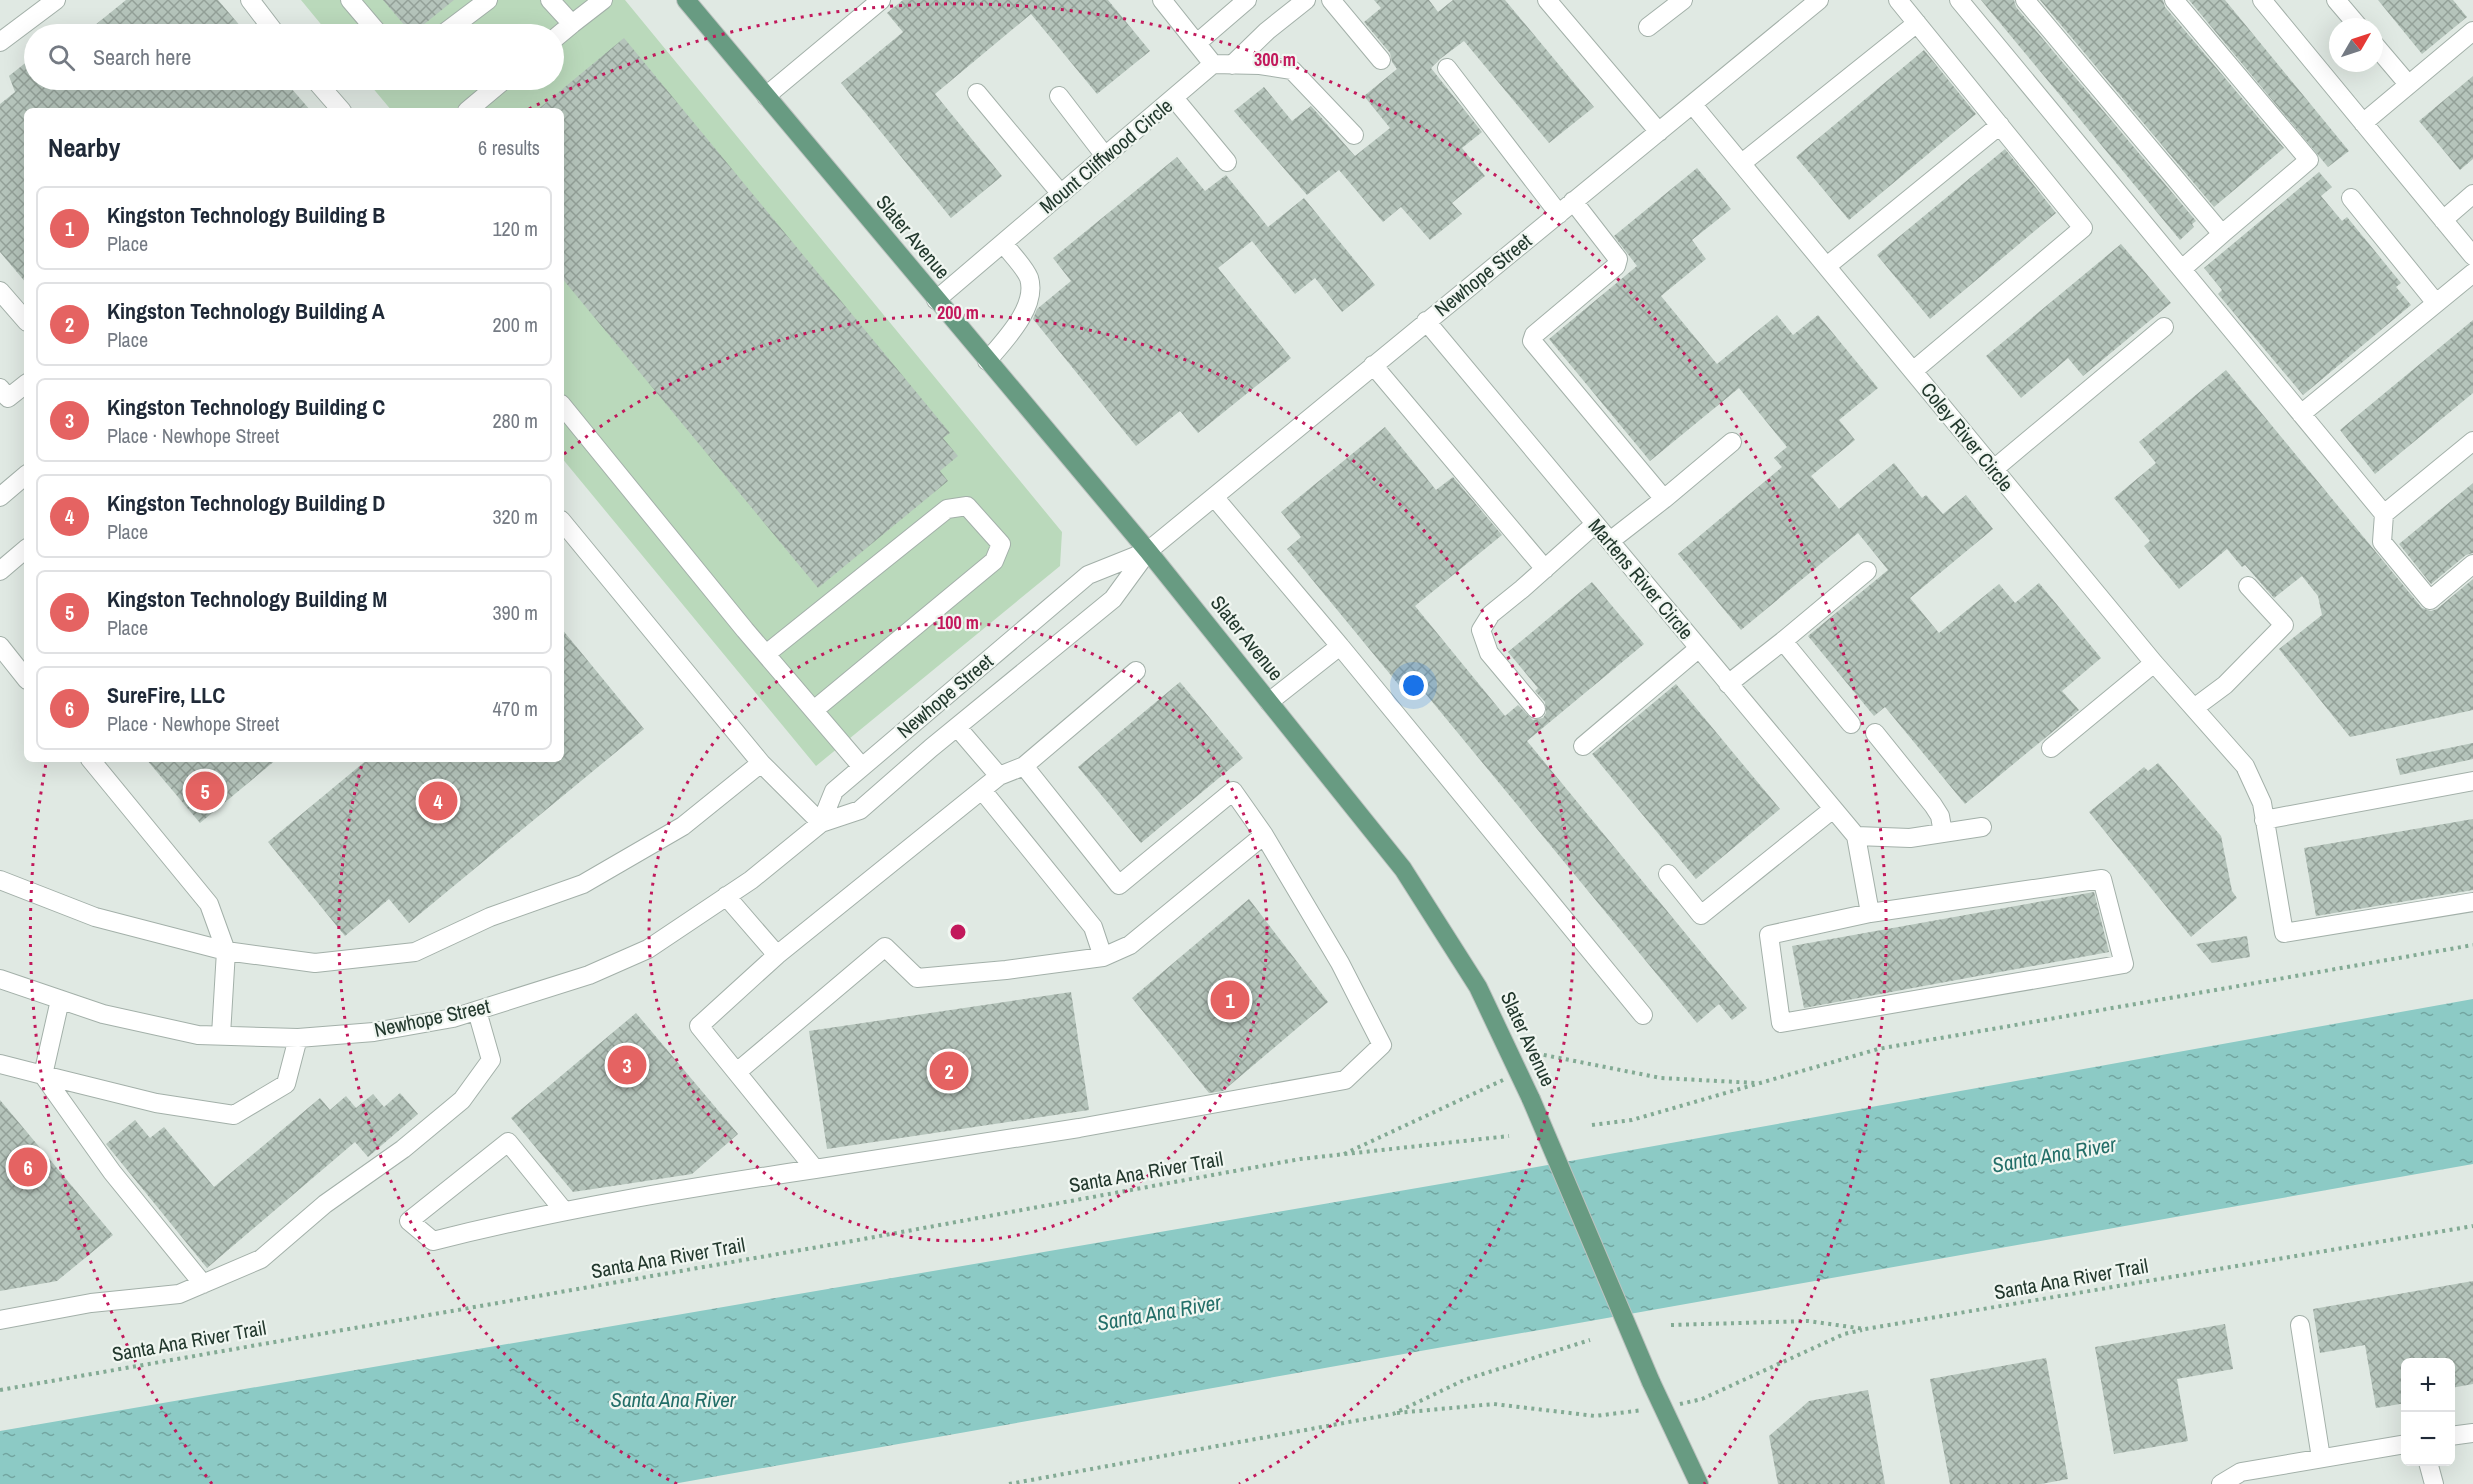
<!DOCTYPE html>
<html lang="en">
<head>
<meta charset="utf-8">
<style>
	body { margin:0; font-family:"Archivo Narrow",sans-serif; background:#f6f6f7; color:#1f2937 }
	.controls { position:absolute; right:18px; bottom:18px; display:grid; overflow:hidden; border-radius:9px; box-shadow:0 6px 24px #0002 }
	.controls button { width:54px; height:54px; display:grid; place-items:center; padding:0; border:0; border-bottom:2px solid #e0e1e3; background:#fff; color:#1f2937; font:30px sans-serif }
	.compass { position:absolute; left:2329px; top:18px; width:54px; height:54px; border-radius:50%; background:#fff; box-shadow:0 6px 24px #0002; rotate:51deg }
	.you { position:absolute; left:1414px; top:686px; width:21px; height:21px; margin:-15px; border:4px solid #fff; border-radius:50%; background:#1a73e8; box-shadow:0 0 0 9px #1a73e833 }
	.badge { display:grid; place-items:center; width:39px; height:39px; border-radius:50%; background:#e56362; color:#fff; font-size:20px; font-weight:700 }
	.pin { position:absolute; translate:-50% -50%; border:3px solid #fff; box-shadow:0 2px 6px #0006 }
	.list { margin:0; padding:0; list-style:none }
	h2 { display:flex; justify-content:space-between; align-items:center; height:78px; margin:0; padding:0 24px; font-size:26px }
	h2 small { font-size:20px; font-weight:400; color:#747a83 }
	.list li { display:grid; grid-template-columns:39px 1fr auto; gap:18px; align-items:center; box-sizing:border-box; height:84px; margin:0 12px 12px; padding:0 12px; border:2px solid #e0e1e3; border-radius:9px }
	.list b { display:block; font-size:22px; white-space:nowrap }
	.list p { margin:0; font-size:20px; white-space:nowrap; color:#747a83 }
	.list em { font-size:20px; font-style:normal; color:#747a83 }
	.icon { flex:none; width:33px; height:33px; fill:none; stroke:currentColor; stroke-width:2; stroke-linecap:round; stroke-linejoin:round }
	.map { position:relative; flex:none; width:2473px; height:1484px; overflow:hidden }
	.search { position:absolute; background:#fff; box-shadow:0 6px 24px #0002; left:24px; top:24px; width:540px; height:66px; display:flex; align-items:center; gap:15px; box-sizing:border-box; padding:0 21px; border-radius:33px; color:#747a83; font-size:22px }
	.panel { position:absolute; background:#fff; box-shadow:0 6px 24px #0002; left:24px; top:108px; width:540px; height:654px; border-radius:9px }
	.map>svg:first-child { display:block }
	.green { fill:#bad9bb }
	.water { fill:url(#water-ripples) }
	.building { fill:url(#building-cross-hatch) }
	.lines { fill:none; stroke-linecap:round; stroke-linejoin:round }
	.minor-casing { stroke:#a3b0a9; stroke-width:20 }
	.major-casing { stroke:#bdc3c0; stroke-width:20 }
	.path { stroke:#83aa94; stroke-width:4; stroke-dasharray:3 4.5; stroke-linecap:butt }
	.minor { stroke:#fff; stroke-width:18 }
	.major { stroke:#689b82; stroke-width:18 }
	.major-bridge-casing { stroke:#bdc3c0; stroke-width:20; stroke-linecap:butt }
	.major-bridge { stroke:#689b82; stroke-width:18 }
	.ring { fill:none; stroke:#c2185b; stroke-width:3; stroke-dasharray:3 6 }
	.labels { text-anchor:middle; stroke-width:4.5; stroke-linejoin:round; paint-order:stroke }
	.street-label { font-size:20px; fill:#22382d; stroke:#f0f6f1 }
	.water-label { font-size:21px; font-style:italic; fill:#226e68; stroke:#f0f6f1 }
	.centre { fill:#c2185b; stroke:#f0f6f1; stroke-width:3 }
	.ring-label { font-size:18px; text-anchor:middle; font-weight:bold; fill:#c2185b; stroke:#f0f6f1; stroke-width:4.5; stroke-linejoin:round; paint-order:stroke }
</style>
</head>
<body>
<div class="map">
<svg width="2473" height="1484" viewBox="0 0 2473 1484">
	<defs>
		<pattern id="water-ripples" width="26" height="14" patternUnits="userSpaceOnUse" patternTransform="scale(1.5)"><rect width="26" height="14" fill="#8ccac5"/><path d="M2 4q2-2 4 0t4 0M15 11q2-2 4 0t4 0" fill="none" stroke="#72a5a0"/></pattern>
		<pattern id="building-cross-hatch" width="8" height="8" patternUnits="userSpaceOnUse" patternTransform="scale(1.5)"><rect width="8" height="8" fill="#b5c4bb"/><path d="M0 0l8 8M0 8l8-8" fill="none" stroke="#93a098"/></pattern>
	</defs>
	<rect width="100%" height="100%" fill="#e0e9e3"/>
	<path class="green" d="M301,0H625L1062,532L1060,566L816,766L561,457V111H392L366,80H554V34H329Z"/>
	<path class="water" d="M2473,999V1164L673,1484H0V1431L1487,1176Z"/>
	<path class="building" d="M126,0H218L247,34H84Z
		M383,0H454L412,34Z
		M903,0H1108L1150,51L1097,94L1031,14L935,94L1002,176L951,218L841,83L903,32L887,13Z
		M1374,0H1429L1438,12L1453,0H1505L1594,107L1549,143L1464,41L1440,59L1431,68L1482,132L1462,148L1485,176L1452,203L1462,214L1430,240L1401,207L1383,222L1339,170L1307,195L1234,111L1264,87L1292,121L1311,106L1355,156L1390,128L1364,96L1397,69L1392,62L1390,53L1364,22L1381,8Z
		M1981,0H2014L2016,7L2196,221L2192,224L2194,227L2180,240Z
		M2040,0H2163L2165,7L2284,148L2214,207Z
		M2189,0H2225L2349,151L2328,167Z
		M2378,0H2453L2467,17L2422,54Z
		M624,38L950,433L943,438L958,456L940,471L948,481L818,588L561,277V111H536Z
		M1924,50L1976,114L1849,220L1796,157Z
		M34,56V80H284L311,111H27V284L0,252V104L15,92L9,76Z
		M2473,76V159L2460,170L2419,121Z
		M2005,149L2056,213L1930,319L1877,255Z
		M1177,157L1205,191L1226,175L1268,227L1304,198L1375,285L1342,312L1315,278L1295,294L1252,241L1218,268L1291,358L1198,433L1180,411L1136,446L1033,319L1037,309L1071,281L1053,258Z
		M1697,168L1731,209L1692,240L1706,259L1661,296L1717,364L1777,315L1793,335L1818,315L1878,388L1839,420L1855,440L1811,476L1839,509L1894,463L1922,498L1926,495L1943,514L1966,495L1993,529L1910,598L1939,633L1999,584L2015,603L2039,583L2101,658L2062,691L2079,710L1965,804L1885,707L1874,716L1808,636L1888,570L1858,533L1741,630L1678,554L1782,467L1774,458L1787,447L1739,388L1650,461L1549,339L1637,266L1614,236Z
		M2319,172L2332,187L2321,196L2342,221L2347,217L2401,283L2396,287L2411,305L2303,395L2218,294L2222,290L2204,268Z
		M2121,244L2171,303L2083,376L2068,358L2021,398L1986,356Z
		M2473,320V393L2375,474L2340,430Z
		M2226,370L2422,608L2431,611L2437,609L2473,579V710L2350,737L2279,649L2322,615L2318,596L2302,576L2274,598L2245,565L2242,567L2227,549L2179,589L2144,546L2150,541L2114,498L2156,463L2139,442Z
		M1385,427L1436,490L1453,477L1502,535L1415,606L1505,716L1518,705L1533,720L1543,718L1546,713L1545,702L1535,691L1538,688L1508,652L1592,582L1644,644L1527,741L1747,1008L1732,1020L1719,1004L1697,1023L1420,687L1408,696L1287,549L1301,537L1281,512Z
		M2473,483V553L2466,555L2431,584L2399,544Z
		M561,628L644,729L409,923L389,899L345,936L268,842L368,759H561Z
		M1180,682L1243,758L1141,843L1078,767Z
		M1676,684L1780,809L1696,879L1592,754Z
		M2473,743V759L2400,775L2396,759Z
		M146,759H277L200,823Z
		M2158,763L2221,836L2232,891L2237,898L2191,937L2089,812L2144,767L2148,771Z
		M2473,819V890L2316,916L2304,848Z
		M2094,892L2109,952L1804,1008L1792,946Z
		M1249,899L1328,1002L1223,1091L1209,1093L1132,998Z
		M2247,936L2250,957L2212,963L2196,944Z
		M1071,992L1089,1110L827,1149L809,1031Z
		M636,1013L738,1134L692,1174L573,1192L511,1118Z
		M400,1093L418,1114L368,1157L355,1142L207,1268L106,1144L135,1120L150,1138L164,1127L214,1187L320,1098L330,1110L346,1096L356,1108L373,1094L384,1107Z
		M0,1100L113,1235L57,1281L0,1291Z
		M2473,1281V1384L2451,1388V1362H2406V1403L2376,1408L2365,1345L2320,1353L2313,1309Z
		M2225,1324L2233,1369L2177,1379L2188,1441L2114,1454L2095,1347Z
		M2046,1358L2068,1479L2041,1484H1950L1930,1379Z
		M1868,1390L1885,1484H1778L1769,1436L1809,1401Z"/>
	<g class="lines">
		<g class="minor-casing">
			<path id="minor" d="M250,0L276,34
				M350,0L379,34
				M550,0L572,24L554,39
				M1331,0L1381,60
				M1547,0L1659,132
				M1898,0L2083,228L1913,371
				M1959,0L2384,514L2382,542L2430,600L2473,564
				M2025,0L2222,234L2182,269
				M2174,0L2309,160L2222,234
				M2262,0L2473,256
				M2336,0L2359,27
				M572,24L603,0
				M1648,27L1683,0
				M443,34L488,0
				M0,42L56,0
				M1197,43L1247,0
				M2374,44L2408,84
				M1213,64L1260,65L1292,70L1354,135
				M1232,65L1267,31L1306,0
				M1447,68L1559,214
				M315,80L342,111
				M977,93L1061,194
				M766,96L881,0
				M1059,96L1105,156
				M1174,98L1227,162
				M1693,105L2154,663L2245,766L2262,803L2284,933L2473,902
				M467,111L504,80
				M2363,123L2473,31
				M1742,163L1917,23
				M2351,198L2436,303
				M1573,201L1618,259L1616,266L1534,335L1532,341L1664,499L1610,541
				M2443,220L2473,194
				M1827,266L2000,125
				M0,291L27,322
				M936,300L1213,64L1162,0
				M1426,321L1856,836L1870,913L2102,879L2124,964L1781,1023L1769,935L1870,913
				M987,361C1004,341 1038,307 1029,278C1024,266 1011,254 1003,243
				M1373,365L1545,569
				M0,388L8,398L27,383
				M561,404L745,630L862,767
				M2301,414L2473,273
				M1994,469L2164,327
				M0,497L27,474
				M1215,498L1340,646
				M1664,499L1732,442
				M2384,514L2473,441
				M561,520L761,763L821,823
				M0,571L27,548
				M1783,641L1867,571
				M0,646L27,680
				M766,654L947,509L967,506L1001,544L994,561L814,710
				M1728,684L1783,641L1851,724
				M1269,702L1340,646L1643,1015
				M2194,708L2225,685L2284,625L2248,586
				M1536,709L1489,653L1481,630L1491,614L1522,589L1595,524
				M1875,733L1933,805L1940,816L1943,833
				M1583,746L1699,648
				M2051,748L2154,663
				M90,759L209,904L226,951L221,1035
				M1024,766L1136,671
				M999,776L1024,766L1119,885L1233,791L1264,835
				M982,790L1093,927L1103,957
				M2264,820L2473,781
				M821,823L834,791L1088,575L1148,551
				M1856,836L1910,838L1982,827
				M1668,874L1701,915L1833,809
				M0,880L95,917L226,951L315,963L415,952L490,917L583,884L683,826L761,763
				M726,896L777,955L699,1026C737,1073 776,1121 815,1169L1079,1128L1345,1080L1382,1045L1340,963L1264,835L1130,945L1103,957L1006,970L917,978L885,947L737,1072
				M777,955L999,776L957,727
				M0,979L103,1014L198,1035L298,1038L374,1032L453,1018L589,975L648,949L751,880L821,823L860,810L931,748L1113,599L1148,551L1819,0
				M0,1064L43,1075L60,1000
				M564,1211L508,1142L409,1221L433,1241C559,1209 687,1188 815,1169
				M203,1284L112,1172L43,1075L156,1103L234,1115L286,1084L298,1038
				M0,1320L91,1303L179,1294L261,1259L325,1204L403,1149L462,1100L491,1060L477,1011
				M2300,1325L2321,1458
				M2450,1436L2473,1433
				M2428,1462L2434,1484
				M2221,1484L2241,1472L2406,1444"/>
		</g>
		<g class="major-casing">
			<path id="major" d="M686,0L1148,551L1403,869L1478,987L1531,1099
				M1651,1382L1699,1484"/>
		</g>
		<path class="path" d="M1529,1052L1661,1078L1756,1083
			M1592,1125L1632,1120L1878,1049L2473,945
			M1344,1154L1503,1080
			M1671,1325L1808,1321L1865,1329L2473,1226
			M0,1390L858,1240L1300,1159L1509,1136
			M1680,1404L1702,1399L1844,1334L1862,1330
			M1397,1413L1494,1404L1595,1416L1643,1410
			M1009,1484L1393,1414L1464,1380L1590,1340"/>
		<use href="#minor" class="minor"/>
		<use href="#major" class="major"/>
		<g class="major-bridge-casing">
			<path id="major-bridge" d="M1531,1099L1651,1382"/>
		</g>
		<use href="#major-bridge" class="major-bridge"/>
	</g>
	<g class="ring">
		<circle cx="958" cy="932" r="309"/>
		<path d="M677 1484A619 619 0 0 1 363 761M564 454A619 619 0 1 1 1239 1484"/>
		<path d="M212 1484A928 928 0 0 1 46 763M529 109A928 928 0 0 1 1704 1484"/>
	</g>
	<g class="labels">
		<g class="street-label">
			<text transform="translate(1106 156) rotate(-40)" y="7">Mount Cliffwood Circle</text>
			<text transform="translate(913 237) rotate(50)" y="7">Slater Avenue</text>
			<text transform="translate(1483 275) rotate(-39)" y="7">Newhope Street</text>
			<text transform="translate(1967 437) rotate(51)" y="7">Coley River Circle</text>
			<text transform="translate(1641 579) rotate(50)" y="7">Martens River Circle</text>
			<text transform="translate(1247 638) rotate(51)" y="7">Slater Avenue</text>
			<text transform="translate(945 696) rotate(-40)" y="7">Newhope Street</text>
			<text transform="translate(432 1018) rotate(-12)" y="7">Newhope Street</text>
			<text transform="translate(1528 1039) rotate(65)" y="7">Slater Avenue</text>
			<text transform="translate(1146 1172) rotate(-10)" y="7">Santa Ana River Trail</text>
			<text transform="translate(668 1258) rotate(-10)" y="7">Santa Ana River Trail</text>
			<text transform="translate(2071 1279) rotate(-10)" y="7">Santa Ana River Trail</text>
			<text transform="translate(189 1341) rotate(-10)" y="7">Santa Ana River Trail</text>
		</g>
		<g class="water-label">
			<text transform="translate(2054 1155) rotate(-10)" y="7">Santa Ana River</text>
			<text transform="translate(1159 1313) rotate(-10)" y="7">Santa Ana River</text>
			<text x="673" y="1407">Santa Ana River</text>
		</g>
	</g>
	<circle cx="958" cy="932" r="9" class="centre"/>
	<g class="ring-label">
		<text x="1275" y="66">300 m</text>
		<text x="958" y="319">200 m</text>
		<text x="958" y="629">100 m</text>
	</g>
</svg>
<div class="controls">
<button>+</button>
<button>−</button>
</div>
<svg class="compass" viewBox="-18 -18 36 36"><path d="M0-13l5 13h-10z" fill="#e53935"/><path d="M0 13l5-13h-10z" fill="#747a83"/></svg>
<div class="you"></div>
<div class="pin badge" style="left:1230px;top:1000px">1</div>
<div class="pin badge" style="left:949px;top:1071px">2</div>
<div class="pin badge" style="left:627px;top:1065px">3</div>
<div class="pin badge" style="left:438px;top:801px">4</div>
<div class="pin badge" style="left:205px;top:791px">5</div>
<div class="pin badge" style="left:28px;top:1167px">6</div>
<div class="search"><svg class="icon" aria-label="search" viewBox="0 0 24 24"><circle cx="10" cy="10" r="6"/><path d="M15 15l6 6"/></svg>Search here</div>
<section class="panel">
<h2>Nearby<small>6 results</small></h2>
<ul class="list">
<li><span class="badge">1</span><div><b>Kingston Technology Building B</b><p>Place</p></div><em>120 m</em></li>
<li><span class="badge">2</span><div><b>Kingston Technology Building A</b><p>Place</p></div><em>200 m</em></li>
<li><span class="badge">3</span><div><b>Kingston Technology Building C</b><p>Place · Newhope Street</p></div><em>280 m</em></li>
<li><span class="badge">4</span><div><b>Kingston Technology Building D</b><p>Place</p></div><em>320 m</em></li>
<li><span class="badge">5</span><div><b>Kingston Technology Building M</b><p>Place</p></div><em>390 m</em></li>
<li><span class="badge">6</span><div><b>SureFire, LLC</b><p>Place · Newhope Street</p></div><em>470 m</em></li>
</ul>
</section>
</div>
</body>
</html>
